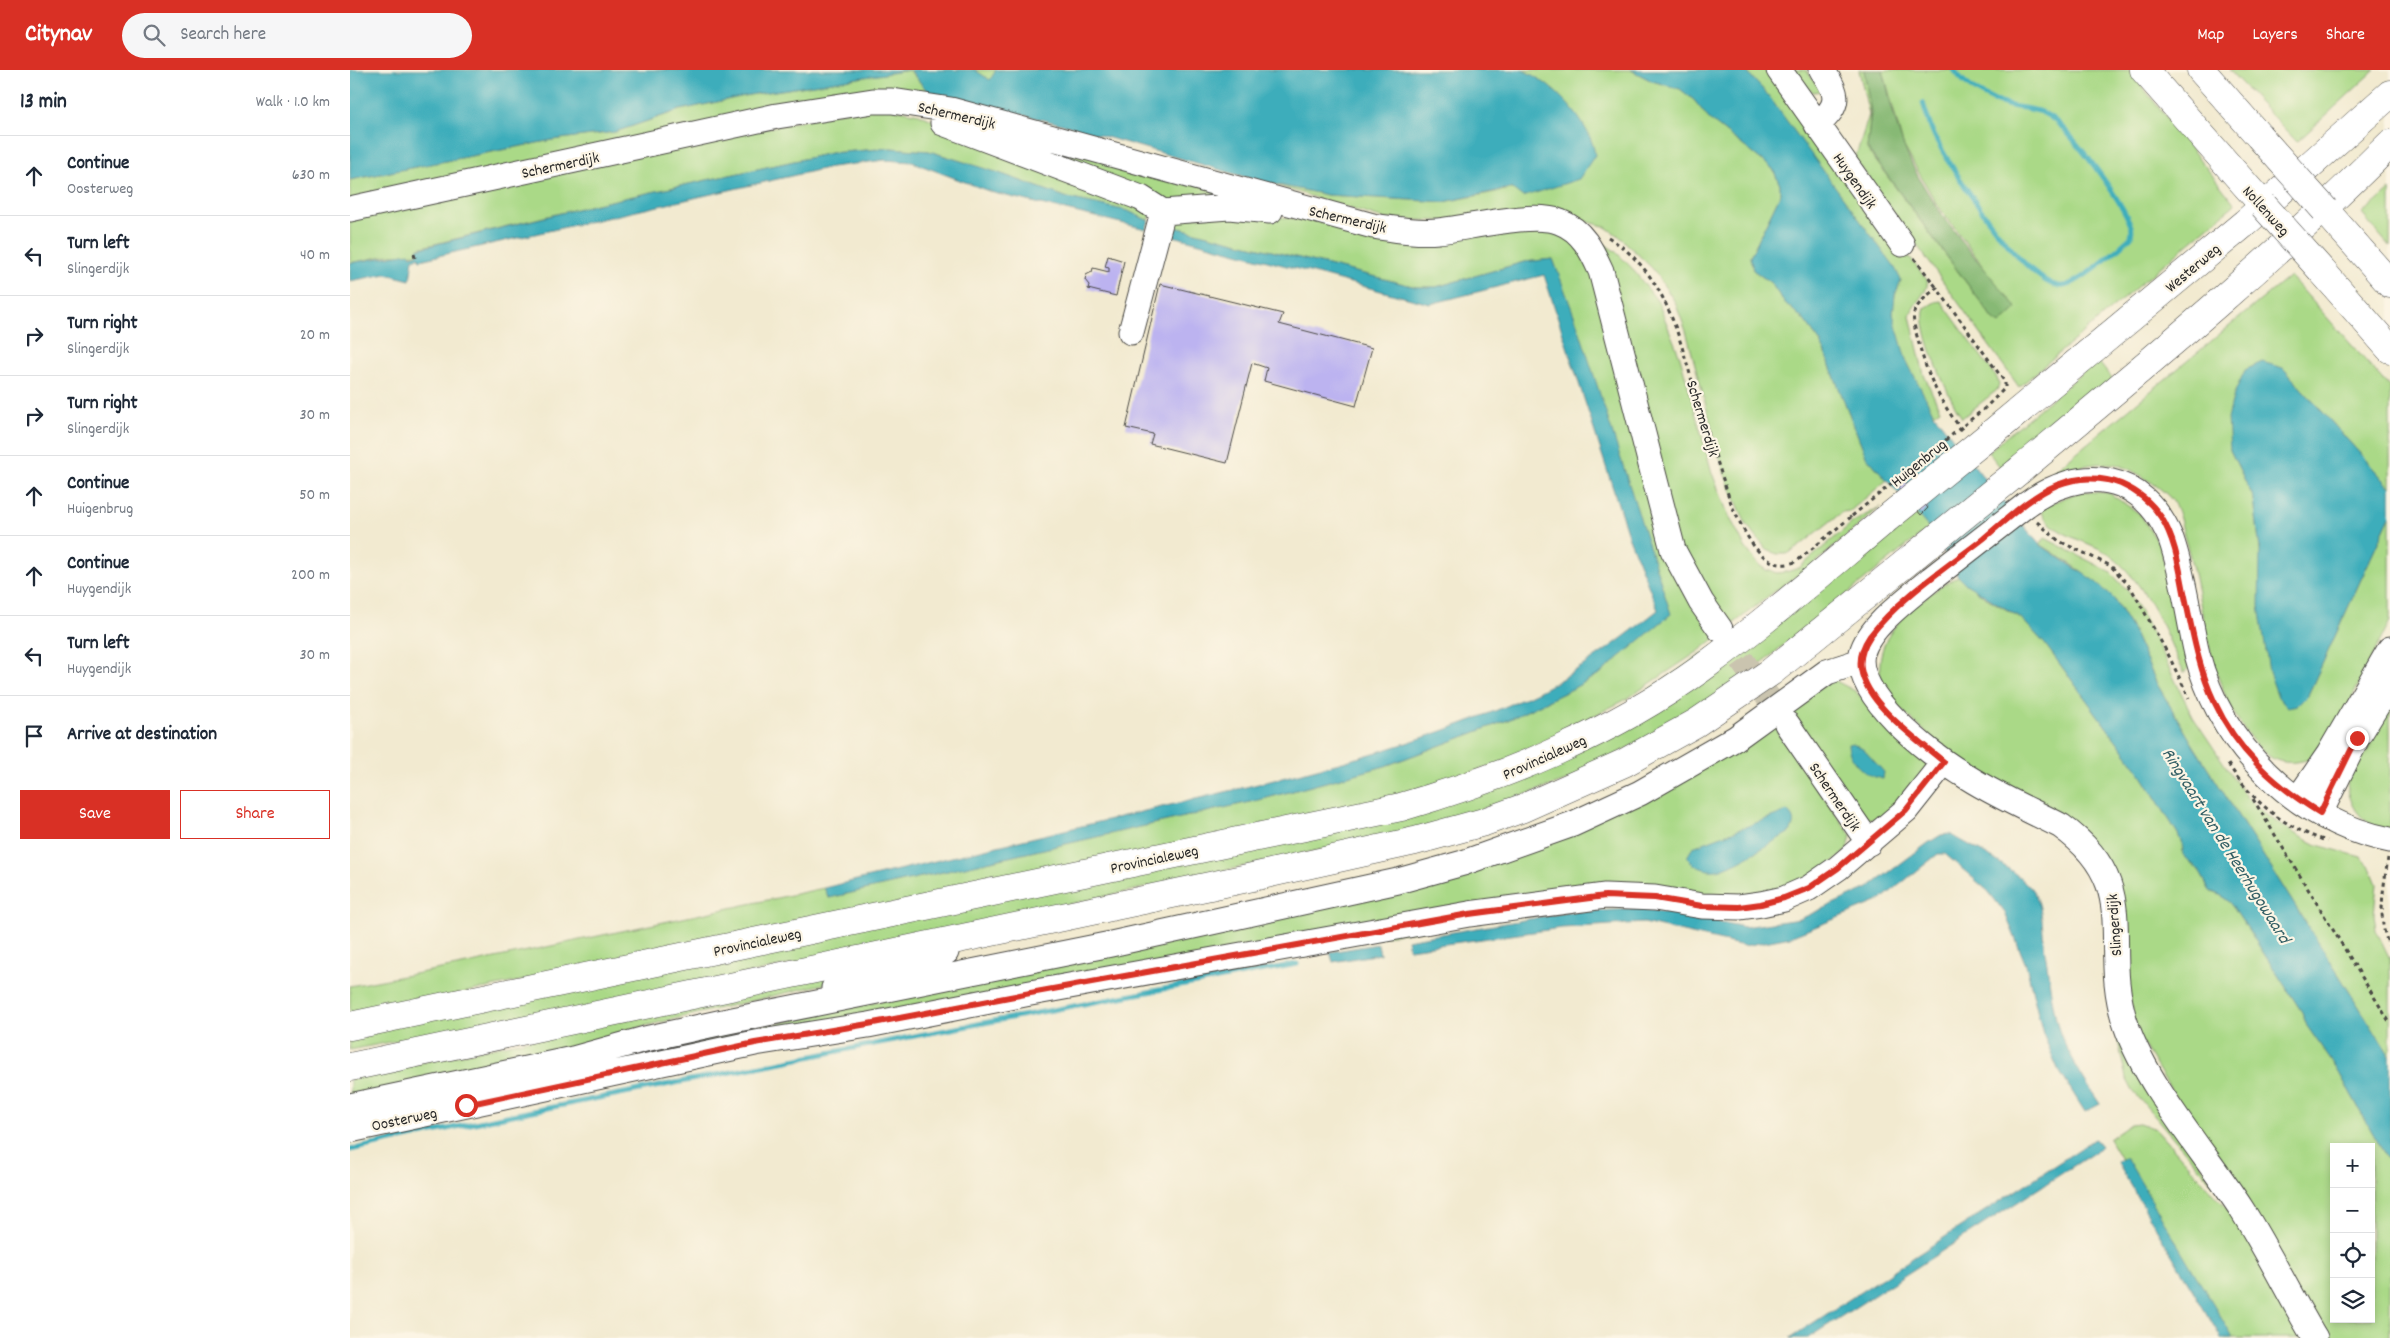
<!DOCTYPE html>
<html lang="en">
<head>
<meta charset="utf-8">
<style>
	body { margin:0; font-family:Dekko,sans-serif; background:#f6f6f7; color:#1f2937 }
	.controls { position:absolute; right:15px; bottom:15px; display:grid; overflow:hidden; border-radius:0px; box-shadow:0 2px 8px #0003 }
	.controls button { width:45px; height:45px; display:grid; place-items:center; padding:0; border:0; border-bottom:1px solid #e0e1e3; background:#fff; color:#1f2937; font:25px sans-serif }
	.stop { position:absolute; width:15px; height:15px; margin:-11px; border:4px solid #d93025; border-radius:50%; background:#fff }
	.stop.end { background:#d93025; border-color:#fff; box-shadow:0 1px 5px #0008 }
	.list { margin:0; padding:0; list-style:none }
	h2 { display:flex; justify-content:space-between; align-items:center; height:65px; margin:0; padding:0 20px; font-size:21px }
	h2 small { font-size:16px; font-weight:400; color:#747a83 }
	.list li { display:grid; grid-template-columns:32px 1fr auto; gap:15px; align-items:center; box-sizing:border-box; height:80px; padding:0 20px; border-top:1px solid #e0e1e3 }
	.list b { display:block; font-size:19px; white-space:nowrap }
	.list p { margin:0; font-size:16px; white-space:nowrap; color:#747a83 }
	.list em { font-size:16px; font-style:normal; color:#747a83 }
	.actions { display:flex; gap:10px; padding:15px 20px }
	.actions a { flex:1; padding:11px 0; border:1px solid #d93025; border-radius:0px; text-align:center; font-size:18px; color:#d93025 }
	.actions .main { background:#d93025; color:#fff }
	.icon { flex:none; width:28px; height:28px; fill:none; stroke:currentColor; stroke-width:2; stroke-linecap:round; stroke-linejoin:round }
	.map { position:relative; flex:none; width:2040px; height:1268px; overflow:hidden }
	header { display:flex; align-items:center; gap:30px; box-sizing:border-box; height:70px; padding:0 25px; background:#d93025; color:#fff }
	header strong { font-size:24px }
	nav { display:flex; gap:28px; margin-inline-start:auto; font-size:18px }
	.search { width:350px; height:45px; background:#f6f6f7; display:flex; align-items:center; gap:12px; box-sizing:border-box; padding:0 18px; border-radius:28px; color:#747a83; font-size:19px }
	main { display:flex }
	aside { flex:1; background:#fff }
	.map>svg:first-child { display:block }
	.green { fill:#aad987; stroke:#6a8259; fill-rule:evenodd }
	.forest { fill:#87b974; stroke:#597250 }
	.water { fill:#3eadbb; stroke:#346c73 }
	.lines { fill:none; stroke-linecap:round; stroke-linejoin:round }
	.stream { stroke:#3eadbb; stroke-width:5 }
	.building { fill:#bcb3f0 }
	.minor-tunnel { stroke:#cac4af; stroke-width:25; stroke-dasharray:25 12; stroke-linecap:butt }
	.minor-casing { stroke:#494844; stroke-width:27 }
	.major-casing { stroke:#494844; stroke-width:29 }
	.highway-casing { stroke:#494844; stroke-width:29 }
	.path { stroke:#494844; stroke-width:3; stroke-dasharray:4 4; stroke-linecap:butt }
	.minor { stroke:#fff; stroke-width:25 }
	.major { stroke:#fff; stroke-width:28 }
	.highway { stroke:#fff; stroke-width:28 }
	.minor-bridge-casing { stroke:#494844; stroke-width:27; stroke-linecap:butt }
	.major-bridge-casing { stroke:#494844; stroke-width:29; stroke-linecap:butt }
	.highway-bridge-casing { stroke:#494844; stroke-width:29; stroke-linecap:butt }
	.path-bridge { stroke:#494844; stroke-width:3; stroke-dasharray:4 4; stroke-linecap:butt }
	.minor-bridge { stroke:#fff; stroke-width:25 }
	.major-bridge { stroke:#fff; stroke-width:28 }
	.highway-bridge { stroke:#fff; stroke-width:28 }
	.route { stroke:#d93025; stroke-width:6 }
	.labels { text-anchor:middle; stroke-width:4.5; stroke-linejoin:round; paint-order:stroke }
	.street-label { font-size:16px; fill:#2b2b2b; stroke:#fcf5e5 }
	.water-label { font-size:18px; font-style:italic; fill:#335f65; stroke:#fcf5e5 }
</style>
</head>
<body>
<header>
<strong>Citynav</strong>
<div class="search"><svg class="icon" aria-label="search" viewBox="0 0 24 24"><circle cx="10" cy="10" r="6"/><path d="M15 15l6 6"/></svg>Search here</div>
<nav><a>Map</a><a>Layers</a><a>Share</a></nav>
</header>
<main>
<aside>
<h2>13 min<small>Walk · 1.0 km</small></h2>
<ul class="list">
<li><svg class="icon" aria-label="ahead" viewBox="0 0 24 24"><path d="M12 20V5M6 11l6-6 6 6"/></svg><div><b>Continue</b><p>Oosterweg</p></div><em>630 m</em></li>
<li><svg class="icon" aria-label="left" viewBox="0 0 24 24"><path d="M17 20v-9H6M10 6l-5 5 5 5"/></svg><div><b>Turn left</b><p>Slingerdijk</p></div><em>40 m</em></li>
<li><svg class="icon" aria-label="right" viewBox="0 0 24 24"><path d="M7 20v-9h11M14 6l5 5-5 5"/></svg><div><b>Turn right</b><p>Slingerdijk</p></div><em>20 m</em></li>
<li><svg class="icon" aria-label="right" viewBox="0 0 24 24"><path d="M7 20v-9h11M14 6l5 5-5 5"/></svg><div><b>Turn right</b><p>Slingerdijk</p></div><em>30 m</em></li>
<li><svg class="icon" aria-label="ahead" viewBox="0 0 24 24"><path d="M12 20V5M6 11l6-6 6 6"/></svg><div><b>Continue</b><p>Huigenbrug</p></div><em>50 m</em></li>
<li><svg class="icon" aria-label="ahead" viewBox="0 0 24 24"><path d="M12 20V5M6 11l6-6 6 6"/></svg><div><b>Continue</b><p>Huygendijk</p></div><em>200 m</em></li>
<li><svg class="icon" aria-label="left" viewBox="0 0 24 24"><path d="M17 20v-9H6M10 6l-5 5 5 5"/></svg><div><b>Turn left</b><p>Huygendijk</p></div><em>30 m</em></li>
<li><svg class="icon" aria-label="arrive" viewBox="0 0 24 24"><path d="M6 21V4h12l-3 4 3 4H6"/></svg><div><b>Arrive at destination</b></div></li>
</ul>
<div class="actions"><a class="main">Save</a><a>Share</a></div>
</aside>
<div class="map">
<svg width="2040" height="1268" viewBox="0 0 2040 1268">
	<rect width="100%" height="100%" fill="#fcf5e5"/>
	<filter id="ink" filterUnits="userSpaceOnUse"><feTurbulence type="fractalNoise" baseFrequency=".02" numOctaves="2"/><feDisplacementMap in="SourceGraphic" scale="10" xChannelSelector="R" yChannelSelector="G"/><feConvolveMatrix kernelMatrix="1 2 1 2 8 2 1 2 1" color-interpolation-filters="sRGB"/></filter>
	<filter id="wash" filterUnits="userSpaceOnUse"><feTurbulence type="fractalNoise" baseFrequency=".0096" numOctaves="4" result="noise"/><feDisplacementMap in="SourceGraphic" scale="20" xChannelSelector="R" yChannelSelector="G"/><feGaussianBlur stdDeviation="1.12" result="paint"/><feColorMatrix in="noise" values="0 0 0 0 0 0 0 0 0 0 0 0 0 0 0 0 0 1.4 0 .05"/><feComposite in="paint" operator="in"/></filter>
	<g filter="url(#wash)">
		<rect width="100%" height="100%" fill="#f2ead0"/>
		<path class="green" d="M559,0L574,17L603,25L622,0H654L677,45L579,23L537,20L0,136V110L202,70L265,62L330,40L399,25Z
			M1168,0L1179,3L1172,0H1281L1302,11L1330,19L1344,30L1359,49L1423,99L1430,115V125L1400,187L1403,200L1421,213L1433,231L1454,250L1471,273L1516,386L1537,410L1500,441L1492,442L1446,479L1437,484H1427L1417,480L1396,454L1374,403L1336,261L1325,232L1303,199L1269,166L1254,156L1216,146L1093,151L1034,149L915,112L977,125L1094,132L1161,119Z
			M1395,0H1423L1527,146L1577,210C1580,221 1563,233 1560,246L1574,305L1590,340L1584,344C1569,318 1545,274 1543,244C1542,232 1546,221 1551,210L1417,24Z
			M1437,0H1456L1471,21L1463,22Z
			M1509,0H1514C1521,31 1521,48 1517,79L1644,250L1633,196L1586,133L1553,75L1533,0H1779L1885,134L1669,317L1505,89L1519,45Z
			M1879,0H2025L1947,72Z
			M525,35L569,44L734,120L740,114L801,144L799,151L778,141L718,128L649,103L579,81L541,78L481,83L247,134L68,178L69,184L38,185L0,193V148Z
			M591,47L935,134L817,131Z
			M2040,120V177L2012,144Z
			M896,143L972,152L1156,155L1238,164L1265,181L1281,197L1308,232L1330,287L1362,403L1378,444L1395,477L1409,495L1416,500L1427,503L1436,502L1449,498L1503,452L1530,437L1463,495L1421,524L1349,581L1275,630L1148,694L988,743L0,946V916L112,895L474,818L479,828L913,729L1035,696L1158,650L1222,619L1251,603L1320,544L1203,189L1174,192L1086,217H1066L825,157L828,148Z
			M1940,206L2040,318V417L1933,298L1880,380L1904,429L1910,480L1958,625L2040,446V551L1994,644L1964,688C1931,698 1919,691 1899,666C1854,607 1856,537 1835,469C1832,458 1830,444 1824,433C1817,420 1780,397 1765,394C1742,391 1719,400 1698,406Z
			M1591,231L1647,308L1649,314L1647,320L1612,348C1600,330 1566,257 1575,238L1585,232Z
			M1747,290L1763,310L1652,399L1638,382Z
			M1731,421L1759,423L1790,444L1809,474L1825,530L1839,598L1834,603C1815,563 1798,515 1761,486C1739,469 1700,467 1690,438Z
			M1566,442L1579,458L1372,625L1222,709L1080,756L128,962L86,963L0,980V965L1169,706Z
			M1695,468L1760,502L1778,521L1799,557L1843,647L1897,728L1919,747L1942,762L1967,775L2011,787L2019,795L2027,814L2024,844L2026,860L2040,889V986L1842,673L1807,614L1782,559L1764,529L1724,496L1690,474Z
			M1608,506L1633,526L1671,548L1695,574L1789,701L1828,764L1833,776V785L1849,800L1860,821L1872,826L1883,836L1952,942L1957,956L1987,999L2040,1094V1268H1973L1785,961L1764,805C1704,761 1641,720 1585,670C1568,655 1550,641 1537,622C1532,613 1529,603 1530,593C1532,554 1578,524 1608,506ZM1984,1077H2021V1249H1984Z
			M1484,610L1505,621L1577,692L1574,707L1530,749H1516L1428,659L1429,665L1501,765L1498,779L1473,801L1409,827L1309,821L163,1010L752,884L1175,783Z
			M2040,627V762C2013,755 1999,739 1997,710Z
			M474,907L478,913L282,959L226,978L0,1026V1008Z
			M1766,962L1864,1115L1783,1021L1776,1008Z
			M1789,1053L1806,1059L1888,1151L1951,1268H1875L1759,1069L1781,1054Z"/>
		<path class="forest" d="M1514,0H1533C1539,25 1544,50 1553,74C1576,134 1627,189 1667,238L1650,254L1644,250L1517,78L1521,43Z"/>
		<path class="water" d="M0,0H559L399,25L330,40L265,62L202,70L0,110Z
			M560,0H625L640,10L646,0H1172C1202,12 1241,52 1245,85L1229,109L1173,127L1161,118L1094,132L977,125L909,111L711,54L579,23Z
			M1281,0H1395L1417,24L1545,198L1551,210L1545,225L1543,244L1556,290L1584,344L1634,408L1689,474L1746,512L1764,529L1782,559L1807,614L1842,673L2040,986V1094L1987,999L1957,956L1952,942L1883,836L1872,826L1860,821L1849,800L1833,785V776L1828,764L1789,701L1695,574L1671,548L1616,514L1608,506L1579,458L1516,386L1471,273L1454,250L1433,231L1421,213L1403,200L1400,187L1430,125V115L1423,99L1359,49L1344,30L1330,19L1302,11Z
			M541,78L579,81L649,103L718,128L778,141L799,151L796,159L644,123L562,92L535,90L481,97L70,190L69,187L63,189L60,210L36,204L0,211V193L59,183L61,186L68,184L67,179L247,134L481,83Z
			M825,157L1066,217H1086L1174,192L1203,189L1227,253L1321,544L1251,603L1222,619L1158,650L1035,696L913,729L479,828L474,818C588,790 702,763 816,736C934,708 1054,681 1166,632C1218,610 1264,575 1308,540L1279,468L1194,205L1080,234L823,166Z
			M1912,292L1933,298L2040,417V446L1958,625L1948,635L1937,637L1928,627L1919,602L1909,536L1910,480L1904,429L1880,380L1878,348L1884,324L1895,300Z
			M1503,673L1514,680L1534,702L1533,709C1515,706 1499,693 1498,674Z
			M1437,741C1445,748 1445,753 1440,762C1420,773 1392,792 1371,799C1359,803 1343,797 1337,787L1343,777Z
			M1600,764C1622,777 1675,803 1686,826C1694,843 1692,864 1695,882C1699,905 1703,948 1712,968C1722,991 1736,1013 1750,1034L1735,1042L1708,999L1693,964L1676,895L1655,843L1638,821L1595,784H1588L1529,831L1440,867L1394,876L1294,853L1212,858L1059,879L1057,870L1220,842L1287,839L1334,844L1394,857L1450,849L1518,818L1578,773L1591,765Z
			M1028,874L1030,884L983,892L980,882Z
			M1745,1069L1751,1076L1745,1082L1458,1268H1440Z
			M1776,1087L1883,1268H1871L1767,1092Z"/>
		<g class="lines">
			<path class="stream" d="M1573,33C1577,45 1580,58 1586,69C1601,98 1679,221 1713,216C1728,215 1769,178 1781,167C1781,163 1783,160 1781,156C1772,131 1720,58 1697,45C1684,37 1671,39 1657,35C1637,29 1616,17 1604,0
				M0,1080L157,1046L575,964L947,894"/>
		</g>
		<g id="blocks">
			<path class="building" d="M758,186L774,191L766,226L738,219L739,215L735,210L736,205L742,202L743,198L759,202V198L755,197Z
				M810,214L933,244L929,254L1022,278L1006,336L914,311L917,298L902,293L877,393L800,374L803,364L776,358Z
				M1555,411L1578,438L1571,445L1548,417Z"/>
		</g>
	</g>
	<g filter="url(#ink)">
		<use href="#blocks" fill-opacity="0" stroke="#494844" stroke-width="1"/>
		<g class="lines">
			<path class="minor-tunnel" d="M1370,560L1437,654"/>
			<g class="minor-casing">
				<path id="minor" d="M1429,0L1552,174
					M593,53L791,128L813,142
					M1467,55C1491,34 1489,25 1472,0
					M0,139L427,46L523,31H542L601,40L1023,156C1044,159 1067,163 1088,161C1118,158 1183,141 1210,152C1232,160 1242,181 1251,201L1323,480L1351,532L1370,559
					M781,262L813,142L879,137L920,141
					M1676,435C1732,393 1793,402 1821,469C1834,506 1838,546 1847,584C1871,676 1946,751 2040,770
					M1581,509C1560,527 1519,556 1512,583C1502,624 1580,684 1611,703C1642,724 1678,739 1711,756C1796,817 1748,874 1776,955C1797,1017 1856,1084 1892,1140C1918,1181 1940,1226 1965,1268
					M1437,654L1519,773
					M1948,729L1979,684L2040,579
					M1970,743L2007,668L2040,614
					M484,918L596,882
					M0,1036L223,989L295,969L373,952L761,874L1048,811L1113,793L1223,754L1290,723L1386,668L1477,602L1511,591
					M0,1060L405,973L518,955L675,924L1119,844L1255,826L1305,828L1352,836L1389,837L1411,834L1434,829L1459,818L1488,798L1556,740L1594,692"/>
			</g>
			<g class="major-casing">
				<path id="major" d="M1794,0L1913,135
					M1972,201L2040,279"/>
			</g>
			<g class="highway-casing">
				<path id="highway" d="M1851,0L1909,66
					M1975,140L2040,214
					M1641,364L1895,153L2040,24
					M1670,400C1796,295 1924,190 2040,74
					M0,956L1051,737C1158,706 1261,664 1352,598C1415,552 1475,500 1535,450
					M0,997L898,808L1065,771L1134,752L1173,738L1274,693L1346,653L1421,602L1563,487"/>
			</g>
			<path class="path" d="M1258,167C1319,206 1328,267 1348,331C1359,366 1370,401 1382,436C1394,461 1413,507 1447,491L1502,446
				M64,184L65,188
				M1564,188L1587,218
				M1612,360C1589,330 1577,306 1568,270C1566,262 1561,248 1565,240C1570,231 1579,224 1587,218L1655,312V318L1635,338
				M1687,452L1709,471L1761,496L1781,518L1818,584L1839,628
				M1878,694C1902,731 1934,758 1977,771
				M1903,729L2040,953
				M2038,788C2034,817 2026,850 2040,877"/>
			<use href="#minor" class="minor"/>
			<use href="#major" class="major"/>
			<use href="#highway" class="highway"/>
			<g class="minor-bridge-casing">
				<path id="minor-bridge" d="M1581,509L1676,435"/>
			</g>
			<g class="major-bridge-casing">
				<path id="major-bridge" d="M1913,135L1972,201"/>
			</g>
			<g class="highway-bridge-casing">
				<path id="highway-bridge" d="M1909,66L1975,140
					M1535,450L1641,364
					M1563,487L1670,400"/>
			</g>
			<path class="path-bridge" d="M1502,446L1635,338"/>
			<use href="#minor-bridge" class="minor-bridge"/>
			<use href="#major-bridge" class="major-bridge"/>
			<use href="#highway-bridge" class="highway-bridge"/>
		</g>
	</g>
	<g class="lines" filter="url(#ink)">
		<path class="route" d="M116,1035L405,973L518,954L675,924L1119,844L1255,826L1305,828L1352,836L1389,837L1411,834L1434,828L1459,818L1488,798L1556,740L1594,692C1567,669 1517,635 1511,599C1509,587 1514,575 1520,566C1548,529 1597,497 1633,469C1656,450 1679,427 1707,415C1727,407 1751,406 1771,414C1787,421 1801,432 1811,447C1825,469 1829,496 1834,522C1842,559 1848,597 1864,631C1887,681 1924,715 1970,743L2007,668"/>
	</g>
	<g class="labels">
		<g class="street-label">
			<text transform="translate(607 44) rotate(13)" y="6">Schermerdijk</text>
			<text transform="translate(210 94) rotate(-12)" y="6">Schermerdijk</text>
			<text transform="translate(1506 110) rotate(55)" y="6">Huygendijk</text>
			<text transform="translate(1917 140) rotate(48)" y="6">Nollenweg</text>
			<text transform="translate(998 148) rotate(13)" y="6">Schermerdijk</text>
			<text transform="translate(1842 197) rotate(-40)" y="6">Westerweg</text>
			<text transform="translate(1354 348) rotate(73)" y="6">Schermerdijk</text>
			<text transform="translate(1568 392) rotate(-39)" y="6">Huigenbrug</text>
			<text transform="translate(1194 686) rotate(-24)" y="6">Provincialeweg</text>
			<text transform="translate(1486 726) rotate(56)" y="6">Schermerdijk</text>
			<text transform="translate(804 788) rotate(-12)" y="6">Provincialeweg</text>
			<text transform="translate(1763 855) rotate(-94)" y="6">Slingerdijk</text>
			<text transform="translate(407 871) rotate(-12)" y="6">Provincialeweg</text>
			<text transform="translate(54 1048) rotate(-12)" y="6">Oosterweg</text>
		</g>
		<g class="water-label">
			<text transform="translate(1877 775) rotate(58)" y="6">Ringvaart van de Heerhugowaard</text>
		</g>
	</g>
</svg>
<div class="controls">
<button>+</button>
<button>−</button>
<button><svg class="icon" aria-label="locate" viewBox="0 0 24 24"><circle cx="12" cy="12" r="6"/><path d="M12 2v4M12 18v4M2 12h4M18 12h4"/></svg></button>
<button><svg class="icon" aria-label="layers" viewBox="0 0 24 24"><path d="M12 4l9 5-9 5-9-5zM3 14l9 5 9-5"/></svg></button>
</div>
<div class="stop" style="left:116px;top:1035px"></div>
<div class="stop end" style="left:2007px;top:668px"></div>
</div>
</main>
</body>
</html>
